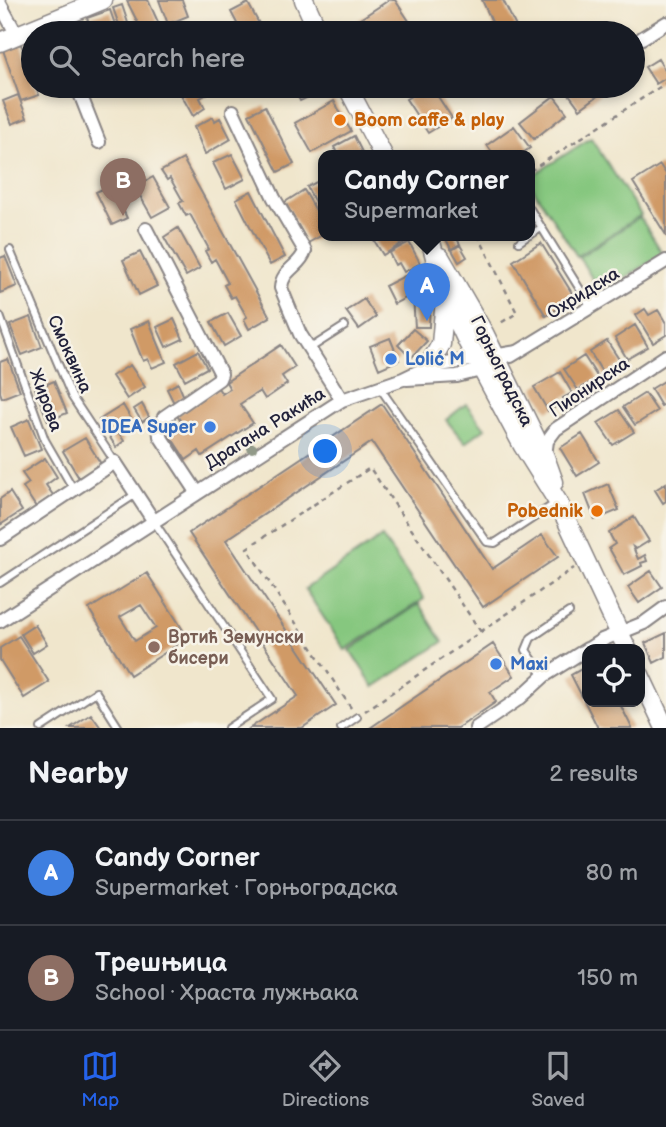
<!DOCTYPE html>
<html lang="en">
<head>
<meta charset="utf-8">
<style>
	body { margin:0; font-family:"Balsamiq Sans",sans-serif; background:#242831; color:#f1f3f6 }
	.controls { position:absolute; right:21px; bottom:21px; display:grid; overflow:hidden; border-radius:14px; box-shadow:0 4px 10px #0003 }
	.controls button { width:63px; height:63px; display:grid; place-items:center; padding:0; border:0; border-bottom:2px solid #363941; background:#171b24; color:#f1f3f6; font:35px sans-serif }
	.you { position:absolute; left:326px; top:452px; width:24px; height:24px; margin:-18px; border:5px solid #fff; border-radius:50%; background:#1a73e8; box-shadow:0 0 0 10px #1a73e833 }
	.badge { display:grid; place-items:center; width:46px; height:46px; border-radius:50%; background:#2563eb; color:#fff; font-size:23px; font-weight:700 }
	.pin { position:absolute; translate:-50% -58px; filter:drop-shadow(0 2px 4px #0008) }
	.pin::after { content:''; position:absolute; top:37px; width:24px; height:21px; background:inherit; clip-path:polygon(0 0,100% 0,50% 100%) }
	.popup { position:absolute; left:318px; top:150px; width:217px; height:91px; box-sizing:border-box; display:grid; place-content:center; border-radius:14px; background:#171b24; filter:drop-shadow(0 2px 5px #0005); font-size:23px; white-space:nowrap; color:#9ea1a6 }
	.popup b { font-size:26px; color:#f1f3f6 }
	.popup::after { content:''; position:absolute; left:50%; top:100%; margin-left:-14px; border:14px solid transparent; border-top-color:#171b24 }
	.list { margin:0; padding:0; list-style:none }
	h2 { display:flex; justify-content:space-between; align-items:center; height:91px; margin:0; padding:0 28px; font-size:30px }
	h2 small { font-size:23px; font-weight:400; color:#9ea1a6 }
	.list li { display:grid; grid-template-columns:46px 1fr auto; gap:21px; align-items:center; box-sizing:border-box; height:105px; padding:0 28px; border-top:2px solid #363941 }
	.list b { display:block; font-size:26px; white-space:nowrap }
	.list p { margin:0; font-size:23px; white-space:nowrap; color:#9ea1a6 }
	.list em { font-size:23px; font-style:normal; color:#9ea1a6 }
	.icon { flex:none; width:38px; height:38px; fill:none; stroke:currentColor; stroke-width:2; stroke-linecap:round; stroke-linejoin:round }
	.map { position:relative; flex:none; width:666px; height:728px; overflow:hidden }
	.search { position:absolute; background:#171b24; box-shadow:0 4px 10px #0003; left:21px; right:21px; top:21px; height:77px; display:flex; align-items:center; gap:18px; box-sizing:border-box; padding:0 24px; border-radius:38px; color:#9ea1a6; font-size:26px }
	.sheet { height:301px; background:#171b24 }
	nav { display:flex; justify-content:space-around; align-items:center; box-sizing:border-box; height:98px; border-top:2px solid #363941; background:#171b24; font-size:19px; color:#9ea1a6 }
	nav a { display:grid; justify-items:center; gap:4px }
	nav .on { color:#2563eb }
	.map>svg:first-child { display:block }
	.green { fill:#86c77f; stroke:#54745d; stroke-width:2 }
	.building { fill:#d09a66; fill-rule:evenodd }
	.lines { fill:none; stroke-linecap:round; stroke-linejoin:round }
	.lane-casing { stroke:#898484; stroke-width:10 }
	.street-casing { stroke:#898484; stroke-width:16 }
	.secondary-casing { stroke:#898484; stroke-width:21 }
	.path { stroke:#898484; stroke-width:2.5; stroke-dasharray:5 5; stroke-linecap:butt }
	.lane { stroke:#fff; stroke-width:6 }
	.street { stroke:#fff; stroke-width:12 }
	.secondary { stroke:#fff; stroke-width:18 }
	.tree { fill:#929a89 }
	.food-dot { fill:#e8710a; stroke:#f7f3e8; stroke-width:2.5 }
	.shop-dot { fill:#3f7fe0; stroke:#f7f3e8; stroke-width:2.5 }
	.education-dot { fill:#8d6e63; stroke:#f7f3e8; stroke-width:2.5 }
	.labels { text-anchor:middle; stroke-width:5; stroke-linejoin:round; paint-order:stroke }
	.food-label { font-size:18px; font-weight:bold; fill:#c56008; stroke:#f7f3e8; text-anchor:start }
	.street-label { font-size:18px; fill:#22223b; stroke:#f7f3e8 }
	.shop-label { font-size:18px; font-weight:bold; fill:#366cbe; stroke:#f7f3e8; text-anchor:start }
	.education-label { font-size:18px; font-weight:bold; fill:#785e54; stroke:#f7f3e8; text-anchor:start }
</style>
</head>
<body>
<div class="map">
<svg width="666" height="728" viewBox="0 0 666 728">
	<rect width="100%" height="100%" fill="#f7f3e8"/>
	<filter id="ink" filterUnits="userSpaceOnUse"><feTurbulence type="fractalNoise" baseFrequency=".0143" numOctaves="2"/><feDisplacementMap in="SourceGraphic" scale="14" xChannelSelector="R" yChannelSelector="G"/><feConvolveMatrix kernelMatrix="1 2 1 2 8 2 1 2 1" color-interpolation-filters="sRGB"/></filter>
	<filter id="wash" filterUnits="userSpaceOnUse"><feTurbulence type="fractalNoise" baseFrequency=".00686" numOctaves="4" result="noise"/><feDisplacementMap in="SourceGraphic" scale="28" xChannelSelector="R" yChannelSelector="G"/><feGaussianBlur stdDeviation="1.57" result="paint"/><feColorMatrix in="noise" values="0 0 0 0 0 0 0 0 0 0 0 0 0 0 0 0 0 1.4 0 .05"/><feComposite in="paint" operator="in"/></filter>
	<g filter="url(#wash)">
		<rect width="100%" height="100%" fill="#f0e6cc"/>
		<path class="green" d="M591,138L641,215L577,256L530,184V177Z
			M640,217L663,254L601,293L579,257Z
			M466,404L485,428L465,443L446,420Z
			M382,537L424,599L345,650L305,589Z
			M419,604L443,642L374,687L350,650Z"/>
		<g id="blocks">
			<path class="building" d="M130,0H148L163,33H143L127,1Z
				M159,0H182L188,16L168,24Z
				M389,0H395L417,33H348L345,29Z
				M482,0H503L519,33H497Z
				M248,3L264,33H242L231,12Z
				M122,5L129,26L134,24L137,33H122L113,8Z
				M110,10L118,33H92L87,18Z
				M21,44L32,76L33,86H36L39,95L21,101L3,50Z
				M658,59L666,72V78L656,84L645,67Z
				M189,86H203L207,94L200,98L205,108L193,116L179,91Z
				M293,86H314L317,93L300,101Z
				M428,86H431L452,118L428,133L406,99Z
				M571,86H611L580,109L566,90Z
				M18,95L27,118L12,124L3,101Z
				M554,96L567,113L534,139L520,122Z
				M334,101L351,131L312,153L295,123Z
				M265,106L294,164L278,172L249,114Z
				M213,117L215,121L220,118L231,139L205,154L194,127Z
				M514,126L530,148L520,155H494L487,145Z
				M354,136L362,152L357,155H338L334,147Z
				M232,154L245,179L226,189L213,163Z
				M183,159L270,317L249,329L244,319L247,317L235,296L231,298L224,285L228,283L215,259L211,262L205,251L209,249L190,214L186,216L179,203L183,201L170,178L167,180L161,171Z
				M660,165L666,174V235L633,182Z
				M153,177L170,207L152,217L135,187Z
				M322,179L324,207L319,210L307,187Z
				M111,185L127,218L112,225L96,192Z
				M304,190L324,224V234L308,243L285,202Z
				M251,191L285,257L270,265L236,199Z
				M178,228L200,268L186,276L164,237Z
				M371,235H407L409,239L383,255Z
				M444,235H455L460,244L451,249Z
				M409,242L420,263L404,272L399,263L395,265L389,253Z
				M541,243L575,298L546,316L513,261Z
				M460,245L467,257L459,262L452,250Z
				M140,252L157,286L139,295L123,260Z
				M5,256L17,286L0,293V258Z
				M422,267L431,285L394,304L385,286Z
				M413,297L430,298L429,327H415Z
				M364,299L376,317L359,329L346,311Z
				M645,309L649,315L658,310L666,323V335L653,343L636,315Z
				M228,313L241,336L224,346L211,322Z
				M31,317L42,347L22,355L10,325Z
				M174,319L183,339L166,347L157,327Z
				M149,321L166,362L152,368L148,359L143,361L130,329Z
				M635,325L648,347L627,359L615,338Z
				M413,329L427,341L411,358L398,345Z
				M390,338L399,360L379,369L370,346Z
				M607,341L622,364L604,375L590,352Z
				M281,345L295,367L282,376L287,384L265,399L260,391L240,404L253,423L202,456L199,451L186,460L167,431L181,422L177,415L218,388L222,394L230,389L226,382Z
				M198,351L207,368L185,380L176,363Z
				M584,356L598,378L578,390L564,369Z
				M8,359L20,391L2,398L0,392V362Z
				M130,365L145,387L127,399L112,376Z
				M560,372L572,393L563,398L565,402L548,411L534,387Z
				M666,380V403L661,406L651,389Z
				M54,381L67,413L48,421L35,389Z
				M178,383L184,397L174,403L167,389Z
				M645,393L657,411L635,425L623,407Z
				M142,404L149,417L142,422L134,409Z
				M382,404L492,569L542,535L558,557L483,607L372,442L226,540L336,705L302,728H250L298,696L189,533Z
				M123,405L134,424L119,433L124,441L116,447L99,420Z
				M619,410L634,432L613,445L598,423Z
				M29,419L41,449L24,456L11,427Z
				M582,434L599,462L577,476L560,448Z
				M85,438L101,464L79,478L63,451Z
				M45,458L57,477L46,485L53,495L36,507L23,487L29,483L22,473Z
				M666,483V501L663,503L655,490Z
				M608,484L619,510L595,520L585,494Z
				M10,492L22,511L0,525V499Z
				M634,517L649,541L636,549L633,547L638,559L645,555L647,561L641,563L642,566L624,575L609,548L615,544L609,533Z
				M651,571L662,587L639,603L628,587Z
				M147,573L188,638L130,675L89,609ZM141,605L156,628L135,641L120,617Z
				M35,625L47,644L33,653L21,634Z
				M666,633V657L654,663L645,643Z
				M19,636L49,682L24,698L0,660V648Z
				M493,644L514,676L490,692L496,702L458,728H370Z
				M587,666V702H619L632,728H598L571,675Z
				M91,714L101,728H70Z"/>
		</g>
	</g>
	<g filter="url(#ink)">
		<use href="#blocks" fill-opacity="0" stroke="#898484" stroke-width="2"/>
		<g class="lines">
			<g class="lane-casing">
				<path id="lane" d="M530,209L591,307
					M530,235L541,228
					M519,242L529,235
					M10,250L72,397L115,462
					M0,316L45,440L74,490
					M309,349L345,326
					M380,388L487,542L495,543L556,503
					M153,520L272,699L228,728
					M0,583L136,494
					M544,676L526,650L531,638L569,612
					M41,728L96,692L119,728
					M341,728L357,717"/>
			</g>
			<g class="street-casing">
				<path id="street" d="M0,4L17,35
					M642,38L666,23
					M77,86L99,142
					M233,111L274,198L305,251C300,267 282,269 281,288L300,334L342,400
					M146,229L221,374L219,379L164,417L159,427L160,436L197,492
					M511,356L666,261
					M407,379L457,376L489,368
					M545,456L547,441L556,429L666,356
					M0,539L115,462L153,520
					M0,621L342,400L403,379L428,367L517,352
					M588,649L602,640L644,623L666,607
					M476,728L520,698L544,676L587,649"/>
			</g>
			<g class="secondary-casing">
				<path id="secondary" d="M304,0L319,33
					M0,42L103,0
					M347,86L383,155
					M432,246L444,292L467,341L523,446L558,502L627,649
					M440,257L484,333L545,457L554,482
					M428,367L441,344L445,299
					M640,675L665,728"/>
			</g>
			<path class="path" d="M530,171L666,83
				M478,235L517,313L499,324
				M351,708L247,548L370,468L481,632
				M365,711L574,568"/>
			<use href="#lane" class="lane"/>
			<use href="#street" class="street"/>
			<use href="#secondary" class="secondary"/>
		</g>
		<circle class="tree" cx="252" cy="448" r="5"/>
	</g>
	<g class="food-dot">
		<circle cx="340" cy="120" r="7"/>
		<circle cx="597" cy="511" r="7"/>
	</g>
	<g class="shop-dot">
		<circle cx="391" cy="359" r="7"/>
		<circle cx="210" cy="427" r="7"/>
		<circle cx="496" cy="664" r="7"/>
	</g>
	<circle class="education-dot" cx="154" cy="647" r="7"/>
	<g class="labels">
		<g class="food-label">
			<text x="354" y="126">Boom caffe &amp; play</text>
			<text x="583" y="517" text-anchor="end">Pobednik</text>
		</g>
		<g class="street-label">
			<text transform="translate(583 293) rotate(-32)" y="6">Охридска</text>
			<text transform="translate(70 354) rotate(66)" y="6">Смоквина</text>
			<text transform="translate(502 371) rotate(64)" y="6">Горњоградска</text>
			<text transform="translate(589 387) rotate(-34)" y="6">Пионирска</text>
			<text transform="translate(46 400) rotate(70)" y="6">Жирова</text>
			<text transform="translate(265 428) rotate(-32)" y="6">Драгана Ракића</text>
		</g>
		<g class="shop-label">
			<text x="405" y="365">Lolić M</text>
			<text x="196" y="433" text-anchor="end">IDEA Super</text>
			<text x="510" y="670">Maxi</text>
		</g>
		<g class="education-label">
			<text x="168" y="643">Вртић Земунски<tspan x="168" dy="21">бисери</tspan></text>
		</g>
	</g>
</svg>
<div class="controls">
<button><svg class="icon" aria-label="locate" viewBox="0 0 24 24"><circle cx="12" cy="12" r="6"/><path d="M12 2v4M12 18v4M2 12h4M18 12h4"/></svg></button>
</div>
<div class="you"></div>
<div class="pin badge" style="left:427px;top:321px;background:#3f7fe0">A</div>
<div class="popup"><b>Candy Corner</b>Supermarket</div>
<div class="pin badge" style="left:123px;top:216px;background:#8d6e63">B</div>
<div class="search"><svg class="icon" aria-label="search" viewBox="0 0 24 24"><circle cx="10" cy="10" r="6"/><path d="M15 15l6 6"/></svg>Search here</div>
</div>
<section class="sheet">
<h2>Nearby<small>2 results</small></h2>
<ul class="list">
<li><span class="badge" style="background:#3f7fe0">A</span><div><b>Candy Corner</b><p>Supermarket · Горњоградска</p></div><em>80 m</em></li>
<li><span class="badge" style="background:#8d6e63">B</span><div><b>Трешњица</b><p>School · Храста лужњака</p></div><em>150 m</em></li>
</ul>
</section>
<nav>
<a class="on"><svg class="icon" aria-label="map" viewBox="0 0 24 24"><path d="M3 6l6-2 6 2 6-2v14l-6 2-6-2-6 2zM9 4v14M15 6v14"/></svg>Map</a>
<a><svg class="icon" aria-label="directions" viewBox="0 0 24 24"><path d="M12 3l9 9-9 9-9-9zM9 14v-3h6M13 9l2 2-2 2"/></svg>Directions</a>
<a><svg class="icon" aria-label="saved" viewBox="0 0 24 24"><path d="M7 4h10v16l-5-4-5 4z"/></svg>Saved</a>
</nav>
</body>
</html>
